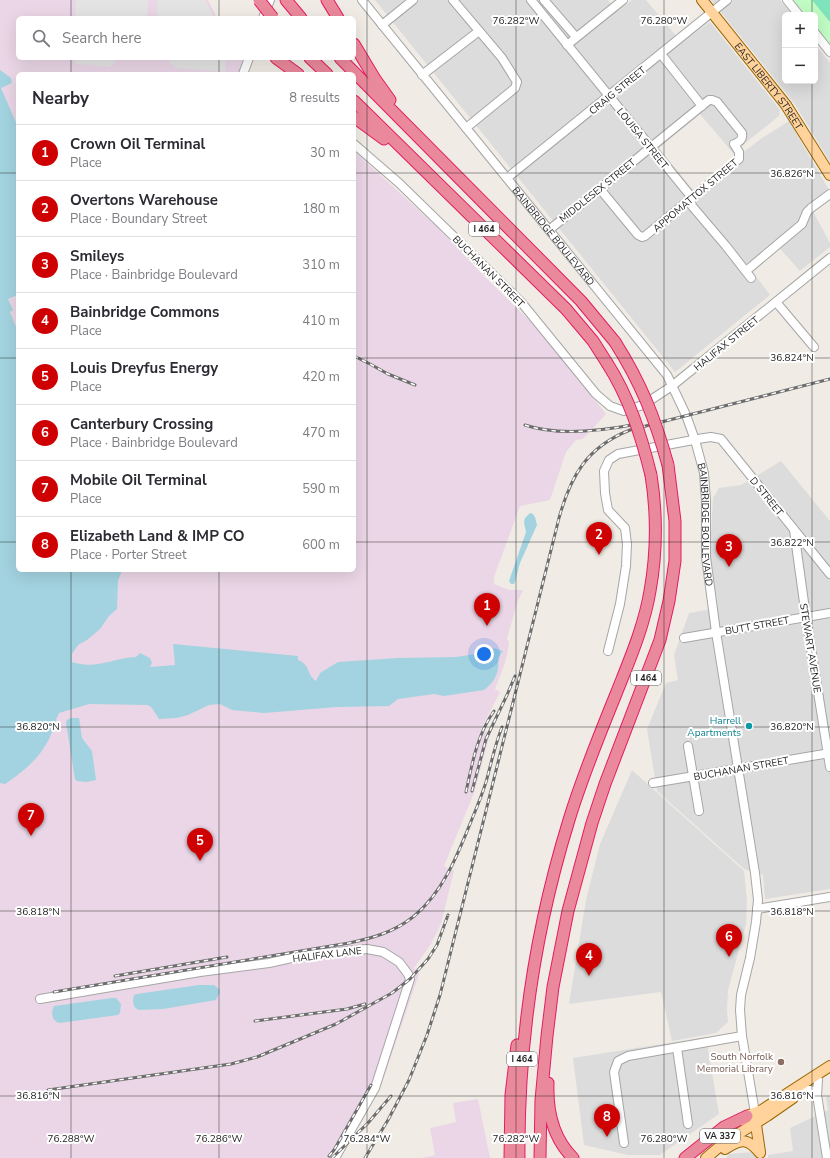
<!DOCTYPE html>
<html lang="en">
<head>
<meta charset="utf-8">
<style>
	body { margin:0; font-family:"Nunito Sans",sans-serif; background:#f7f7f7; color:#2b2b33 }
	.controls { position:absolute; right:12px; top:12px; display:grid; overflow:hidden; border-radius:6px; box-shadow:0 4px 16px #0002 }
	.controls button { width:36px; height:36px; display:grid; place-items:center; padding:0; border:0; border-bottom:1px solid #e1e1e2; background:#fff; color:#2b2b33; font:20px sans-serif }
	.you { position:absolute; left:484px; top:654px; width:14px; height:14px; margin:-10px; border:3px solid #fff; border-radius:50%; background:#1a73e8; box-shadow:0 0 0 6px #1a73e833 }
	.badge { display:grid; place-items:center; width:26px; height:26px; border-radius:50%; background:#ce0001; color:#fff; font-size:13px; font-weight:700 }
	.pin { position:absolute; translate:-50% -33px; filter:drop-shadow(0 1px 2px #0008) }
	.pin::after { content:''; position:absolute; top:21px; width:14px; height:12px; background:inherit; clip-path:polygon(0 0,100% 0,50% 100%) }
	.list { margin:0; padding:0; list-style:none }
	h2 { display:flex; justify-content:space-between; align-items:center; height:52px; margin:0; padding:0 16px; font-size:17px }
	h2 small { font-size:13px; font-weight:400; color:#7c7c81 }
	.list li { display:grid; grid-template-columns:26px 1fr auto; gap:12px; align-items:center; box-sizing:border-box; height:56px; padding:0 16px; border-top:1px solid #e1e1e2 }
	.list b { display:block; font-size:15px; white-space:nowrap }
	.list p { margin:0; font-size:13px; white-space:nowrap; color:#7c7c81 }
	.list em { font-size:13px; font-style:normal; color:#7c7c81 }
	.icon { flex:none; width:22px; height:22px; fill:none; stroke:currentColor; stroke-width:2; stroke-linecap:round; stroke-linejoin:round }
	.map { position:relative; flex:none; width:830px; height:1158px; overflow:hidden }
	.search { position:absolute; background:#fff; box-shadow:0 4px 16px #0002; left:16px; top:16px; width:340px; height:44px; display:flex; align-items:center; gap:10px; box-sizing:border-box; padding:0 14px; border-radius:6px; color:#7c7c81; font-size:15px }
	.panel { position:absolute; background:#fff; box-shadow:0 4px 16px #0002; left:16px; top:72px; width:340px; height:500px; border-radius:6px }
	.map>svg:first-child { display:block }
	.residential { fill:#dddcdc }
	.industrial { fill:#ead6e6 }
	.park { fill:#c0fcc4 }
	.pitch { fill:#7fe3bc }
	.parking { fill:#e3e3e3 }
	.water { fill:#a3d3e0 }
	.lines { fill:none; stroke-linecap:round; stroke-linejoin:round }
	.minor-casing { stroke:#a6a6a6; stroke-width:10 }
	.major-casing { stroke:#9a6600; stroke-width:12 }
	.highway-casing { stroke:#e41c62; stroke-width:13 }
	.minor { stroke:#fff; stroke-width:8 }
	.major { stroke:#ffd39b; stroke-width:10 }
	.highway { stroke:#eb899c; stroke-width:11 }
	.rail-casing { stroke:#6d6d6d; stroke-width:3 }
	.rail { stroke:#fff; stroke-width:1.5; stroke-dasharray:4.5; stroke-linecap:butt }
	.highway-bridge-casing { stroke:#e41c62; stroke-width:13; stroke-linecap:butt }
	.highway-bridge { stroke:#eb899c; stroke-width:11 }
	.ticks { fill:none; stroke:#1f1f1f; stroke-width:1; stroke-opacity:0.45 }
	.culture-dot { fill:#0f9aa8; stroke:#fff; stroke-width:1.5 }
	.education-dot { fill:#8d6e63; stroke:#fff; stroke-width:1.5 }
	.labels { text-anchor:middle; stroke-width:4; stroke-linejoin:round; paint-order:stroke }
	.shield { fill:#fff; stroke:#626262; stroke-width:1 }
	.shield-label { font-size:9px; font-weight:bold; fill:#1f1f1f }
	.street-label { font-size:10px; fill:#1f1f1f; stroke:#fff }
	.culture-label { font-size:10px; fill:#0d838f; stroke:#fff; text-anchor:end }
	.education-label { font-size:10px; fill:#785e54; stroke:#fff; text-anchor:end }
	.ticks-label { font-size:10px; text-anchor:middle; fill:#1f1f1f; stroke:#fff; stroke-width:4; stroke-linejoin:round; paint-order:stroke }
</style>
</head>
<body>
<div class="map">
<svg width="830" height="1158" viewBox="0 0 830 1158">
	<rect width="100%" height="100%" fill="#f0ece5"/>
	<path class="residential" d="M375,0H608L617,11L632,0H646L682,43L710,22L780,110L779,116L733,153L700,114L659,148L693,190L762,138L789,121L829,190L810,206L830,243V247L800,271L774,242L747,264L770,295L675,372Z
		M711,0H780L792,15H785V81H815V44L830,63V162L794,103Z
		M781,461L830,521V889L765,899L763,875L744,869L657,791L647,729L666,683L678,680L674,655L689,613L718,608L710,552L713,498L719,488L741,485Z
		M632,770L744,871L747,901L746,924L728,990L727,1011L728,1022L716,1033L672,1041L661,992L569,1004L586,900L600,844Z
		M706,1037L719,1114L660,1155H628L584,1145L573,1058Z
		M830,1096V1158H768V1155L793,1151L790,1128L828,1110L826,1097Z
		M754,1152L755,1158H726L729,1154Z"/>
	<path class="industrial" d="M0,0H208L217,18H18V58H242L243,59L238,74H18V136L0,135Z
		M354,151L436,226L486,278L537,328L606,414L583,439L576,440L566,452L550,500L520,506L494,577V584L509,590H523L517,603L507,639L509,642L508,650L505,663L495,689L500,692L481,729L490,734L474,793L444,866L454,871L441,924L431,944L414,968L419,974L382,1083L374,1084L331,1158H0V302L18,295V570H354Z
		M478,1099L490,1158H422L435,1155L430,1128L456,1122L453,1103Z"/>
	<path class="park" d="M793,0H830V45L815,27V15H806Z"/>
	<path class="pitch" d="M812,0H830V22Z"/>
	<path class="parking" d="M76,0H148L147,18L119,16V18H75Z
		M157,0H205L214,18H157Z
		M73,58H116L115,63L109,67L76,64Z
		M171,58H226L225,72L176,68L170,63Z"/>
	<path class="water" d="M0,70L11,78L12,83L1,88L18,127V295L8,299L13,310L10,312L18,332V570H122L118,581L117,609L109,616L100,629L87,640L78,645L72,654V662C95,670 113,658 136,657L140,653L150,658L152,663L150,667L175,665L173,644L298,656V660C311,665 306,674 316,681L320,673L338,662L398,658L456,657L490,652L494,648L503,651L498,658C500,671 495,682 484,690L444,696L434,694L398,699L389,706L337,707L264,713L232,710L220,704L209,705L188,715L176,718L159,719L152,708L148,705L89,704L59,713C55,721 53,731 49,739C39,759 23,772 5,784L0,783Z
		M530,513L533,514L535,517L537,525L520,563L515,582L514,584H511L509,581L526,532L524,523L525,518Z
		M71,718H79L82,738L92,751L96,780L86,782L77,781L75,779L66,723L67,720Z
		M199,985H214L219,989L220,992L216,1000L163,1009L139,1010C133,1008 132,1001 134,995L137,994Z
		M112,998H116L121,1004L120,1013L118,1015L59,1023C51,1020 51,1013 54,1006Z"/>
	<g class="lines">
		<g class="minor-casing">
			<g id="minor">
				<path id="s1" d="M362,0L667,375L686,415L695,440L704,473L706,501V557L716,632L755,873L758,900L756,922L750,958L741,995L740,1010L742,1036L755,1113"/>
				<path d="M453,0L502,58L517,82L515,88L466,128"/>
				<path d="M531,0L689,194L692,206L726,246L751,278"/>
				<path d="M544,0L576,37"/>
				<path d="M787,0L799,15"/>
				<path d="M263,18L270,0"/>
				<path d="M382,25L413,0"/>
				<path d="M815,33L830,52"/>
				<path d="M567,45L623,0"/>
				<path d="M661,54L702,106"/>
				<path d="M243,74L249,58"/>
				<path d="M422,75L479,31"/>
				<path d="M354,144L399,183L521,302L596,394L610,406L624,411L643,405L672,386L830,258"/>
				<path d="M507,178L727,0"/>
				<path d="M549,230L709,100H712L717,102L742,133C743,139 740,142 734,144L739,152V159L645,236L642,237L638,235L600,189"/>
				<path d="M746,271L802,224L807,212L811,208L830,194"/>
				<path d="M776,302L814,347"/>
				<path d="M794,530L806,617L830,767"/>
				<path d="M684,638L830,613"/>
				<path d="M608,651L620,604L626,566L627,544L625,528L608,510L605,493L604,471L609,460L618,454L704,438L711,437L721,439L830,574"/>
				<path d="M688,746L699,811"/>
				<path d="M653,783L830,753"/>
				<path d="M757,909L830,897"/>
				<path d="M40,999L200,972L269,963L305,955L367,949L383,952L399,962L408,974L410,979L375,1088L335,1158"/>
				<path d="M677,1048L688,1124"/>
				<path d="M818,1080L817,1095L827,1158"/>
				<path d="M805,1090C811,1089 814,1090 817,1095"/>
				<path d="M624,1143L614,1072L618,1061L628,1056L742,1036"/>
			</g>
		</g>
		<g class="major-casing">
			<g id="major">
				<path id="s2" d="M702,0L786,105L830,175"/>
				<path d="M755,1118L760,1152"/>
				<path d="M741,1120L747,1116L762,1110L830,1066"/>
				<path d="M725,1149C741,1138 748,1138 760,1153"/>
				<path d="M706,1158L725,1142L767,1116L793,1098"/>
			</g>
		</g>
		<g class="highway-casing">
			<path id="highway" d="M286,0L301,18
				M327,0L338,18
				M354,44L375,79L390,100
				M276,58L298,74
				M310,58L327,74
				M340,58L581,301L615,342
				M354,101L566,309L593,341L607,363
				M354,117L384,139
				M548,1083C547,1110 553,1138 573,1158
				M510,1158L511,1095L517,1045
				M519,1158C518,1043 535,930 569,820C582,777 599,736 616,694C629,661 644,627 650,591C657,552 657,513 651,475
				M540,1158L541,1100L547,1036L553,987L568,911L592,823L605,784L660,640L669,601L675,561V521L668,465
				M685,1158L724,1127L747,1116"/>
		</g>
		<use href="#minor" class="minor"/>
		<use href="#major" class="major"/>
		<use href="#highway" class="highway"/>
		<g class="rail-casing">
			<path id="rail" d="M354,356L370,364L388,374L415,385
				M525,425C557,436 600,431 632,425
				M472,791L486,739L507,695L515,676
				M466,792C472,764 477,735 494,711
				M115,976L227,957
				M54,992L349,943C373,938 394,932 413,917C443,893 458,854 472,819C477,807 482,795 486,782C491,764 495,745 502,727
				M255,1021L347,1009L365,1004
				M48,1090L231,1064L257,1057L336,1024L392,993L410,979L428,959L437,945L448,915
				M329,1156L334,1150L371,1085
				M332,1158L368,1123L391,1096
				M365,1158L388,1120L409,1080L427,1035L440,995L559,518C571,475 587,447 630,430L830,379"/>
		</g>
		<use href="#rail" class="rail"/>
		<g class="highway-bridge-casing">
			<path id="highway-bridge" d="M259,0L273,18
				M615,342C641,383 655,418 668,465
				M607,363C629,397 641,435 651,475"/>
		</g>
		<use href="#highway-bridge" class="highway-bridge"/>
	</g>
	<path class="ticks" d="M71,0V18M219,0V18M367,0V1158M516,0V1158M664,0V1158M812,0V15M71,58V74M219,58V74M812,81V1158M0,173H18M354,173H830M0,358H18M354,358H830M0,542H18M354,542H830M71,570V1158M219,570V1158M0,727H830M0,911H830M0,1096H830"/>
	<circle class="culture-dot" cx="749" cy="726" r="4"/>
	<circle class="education-dot" cx="781" cy="1062" r="4"/>
	<g class="labels">
		<g class="shield">
			<rect x="469" y="222" width="30" height="14" rx="3"/>
			<rect x="631" y="671" width="30" height="14" rx="3"/>
			<rect x="507" y="1052" width="30" height="14" rx="3"/>
			<rect x="700" y="1129" width="40" height="14" rx="3"/>
		</g>
		<g class="shield-label">
			<text x="484" y="232">I 464</text>
			<text x="646" y="681">I 464</text>
			<text x="522" y="1062">I 464</text>
			<text x="720" y="1139">VA 337</text>
		</g>
		<g class="street-label">
			<text dy="4" stroke="none"><textPath href="#s2" startOffset="109">EAST LIBERTY STREET</textPath></text>
			<text transform="translate(617 90) rotate(-39)" y="4">CRAIG STREET</text>
			<text transform="translate(643 138) rotate(51)" y="4">LOUISA STREET</text>
			<text transform="translate(597 190) rotate(-39)" y="4">MIDDLESEX STREET</text>
			<text transform="translate(695 195) rotate(-40)" y="4">APPOMATTOX STREET</text>
			<text dy="4" stroke="none"><textPath href="#s1" startOffset="304">BAINBRIDGE BOULEVARD</textPath></text>
			<text transform="translate(489 271) rotate(45)" y="4">BUCHANAN STREET</text>
			<text transform="translate(726 343) rotate(-39)" y="4">HALIFAX STREET</text>
			<text transform="translate(767 496) rotate(51)" y="4">D STREET</text>
			<text dy="4" stroke="none"><textPath href="#s1" startOffset="640">BAINBRIDGE BOULEVARD</textPath></text>
			<text transform="translate(757 625) rotate(-10)" y="4">BUTT STREET</text>
			<text transform="translate(811 648) rotate(81)" y="4">STEWART AVENUE</text>
			<text transform="translate(741 768) rotate(-10)" y="4">BUCHANAN STREET</text>
			<text transform="translate(327 954) rotate(-7)" y="4">HALIFAX LANE</text>
		</g>
		<g class="culture-label">
			<text x="741" y="724">Harrell<tspan x="741" dy="12">Apartments</tspan></text>
		</g>
		<g class="education-label">
			<text x="773" y="1060">South Norfolk<tspan x="773" dy="12">Memorial Library</tspan></text>
		</g>
	</g>
	<g class="ticks-label">
		<text x="516" y="24">76.282°W</text>
		<text x="664" y="24">76.280°W</text>
		<text x="792" y="177">36.826°N</text>
		<text x="792" y="361">36.824°N</text>
		<text x="792" y="546">36.822°N</text>
		<text x="38" y="730">36.820°N</text>
		<text x="792" y="730">36.820°N</text>
		<text x="38" y="915">36.818°N</text>
		<text x="792" y="915">36.818°N</text>
		<text x="38" y="1099">36.816°N</text>
		<text x="792" y="1099">36.816°N</text>
		<text x="71" y="1142">76.288°W</text>
		<text x="219" y="1142">76.286°W</text>
		<text x="367" y="1142">76.284°W</text>
		<text x="516" y="1142">76.282°W</text>
		<text x="664" y="1142">76.280°W</text>
	</g>
</svg>
<div class="controls">
<button>+</button>
<button>−</button>
</div>
<div class="you"></div>
<div class="pin badge" style="left:487px;top:626px">1</div>
<div class="pin badge" style="left:599px;top:555px">2</div>
<div class="pin badge" style="left:729px;top:567px">3</div>
<div class="pin badge" style="left:589px;top:976px">4</div>
<div class="pin badge" style="left:200px;top:861px">5</div>
<div class="pin badge" style="left:729px;top:957px">6</div>
<div class="pin badge" style="left:31px;top:836px">7</div>
<div class="pin badge" style="left:607px;top:1137px">8</div>
<div class="search"><svg class="icon" aria-label="search" viewBox="0 0 24 24"><circle cx="10" cy="10" r="6"/><path d="M15 15l6 6"/></svg>Search here</div>
<section class="panel">
<h2>Nearby<small>8 results</small></h2>
<ul class="list">
<li><span class="badge">1</span><div><b>Crown Oil Terminal</b><p>Place</p></div><em>30 m</em></li>
<li><span class="badge">2</span><div><b>Overtons Warehouse</b><p>Place · Boundary Street</p></div><em>180 m</em></li>
<li><span class="badge">3</span><div><b>Smileys</b><p>Place · Bainbridge Boulevard</p></div><em>310 m</em></li>
<li><span class="badge">4</span><div><b>Bainbridge Commons</b><p>Place</p></div><em>410 m</em></li>
<li><span class="badge">5</span><div><b>Louis Dreyfus Energy</b><p>Place</p></div><em>420 m</em></li>
<li><span class="badge">6</span><div><b>Canterbury Crossing</b><p>Place · Bainbridge Boulevard</p></div><em>470 m</em></li>
<li><span class="badge">7</span><div><b>Mobile Oil Terminal</b><p>Place</p></div><em>590 m</em></li>
<li><span class="badge">8</span><div><b>Elizabeth Land &amp; IMP CO</b><p>Place · Porter Street</p></div><em>600 m</em></li>
</ul>
</section>
</div>
</body>
</html>
